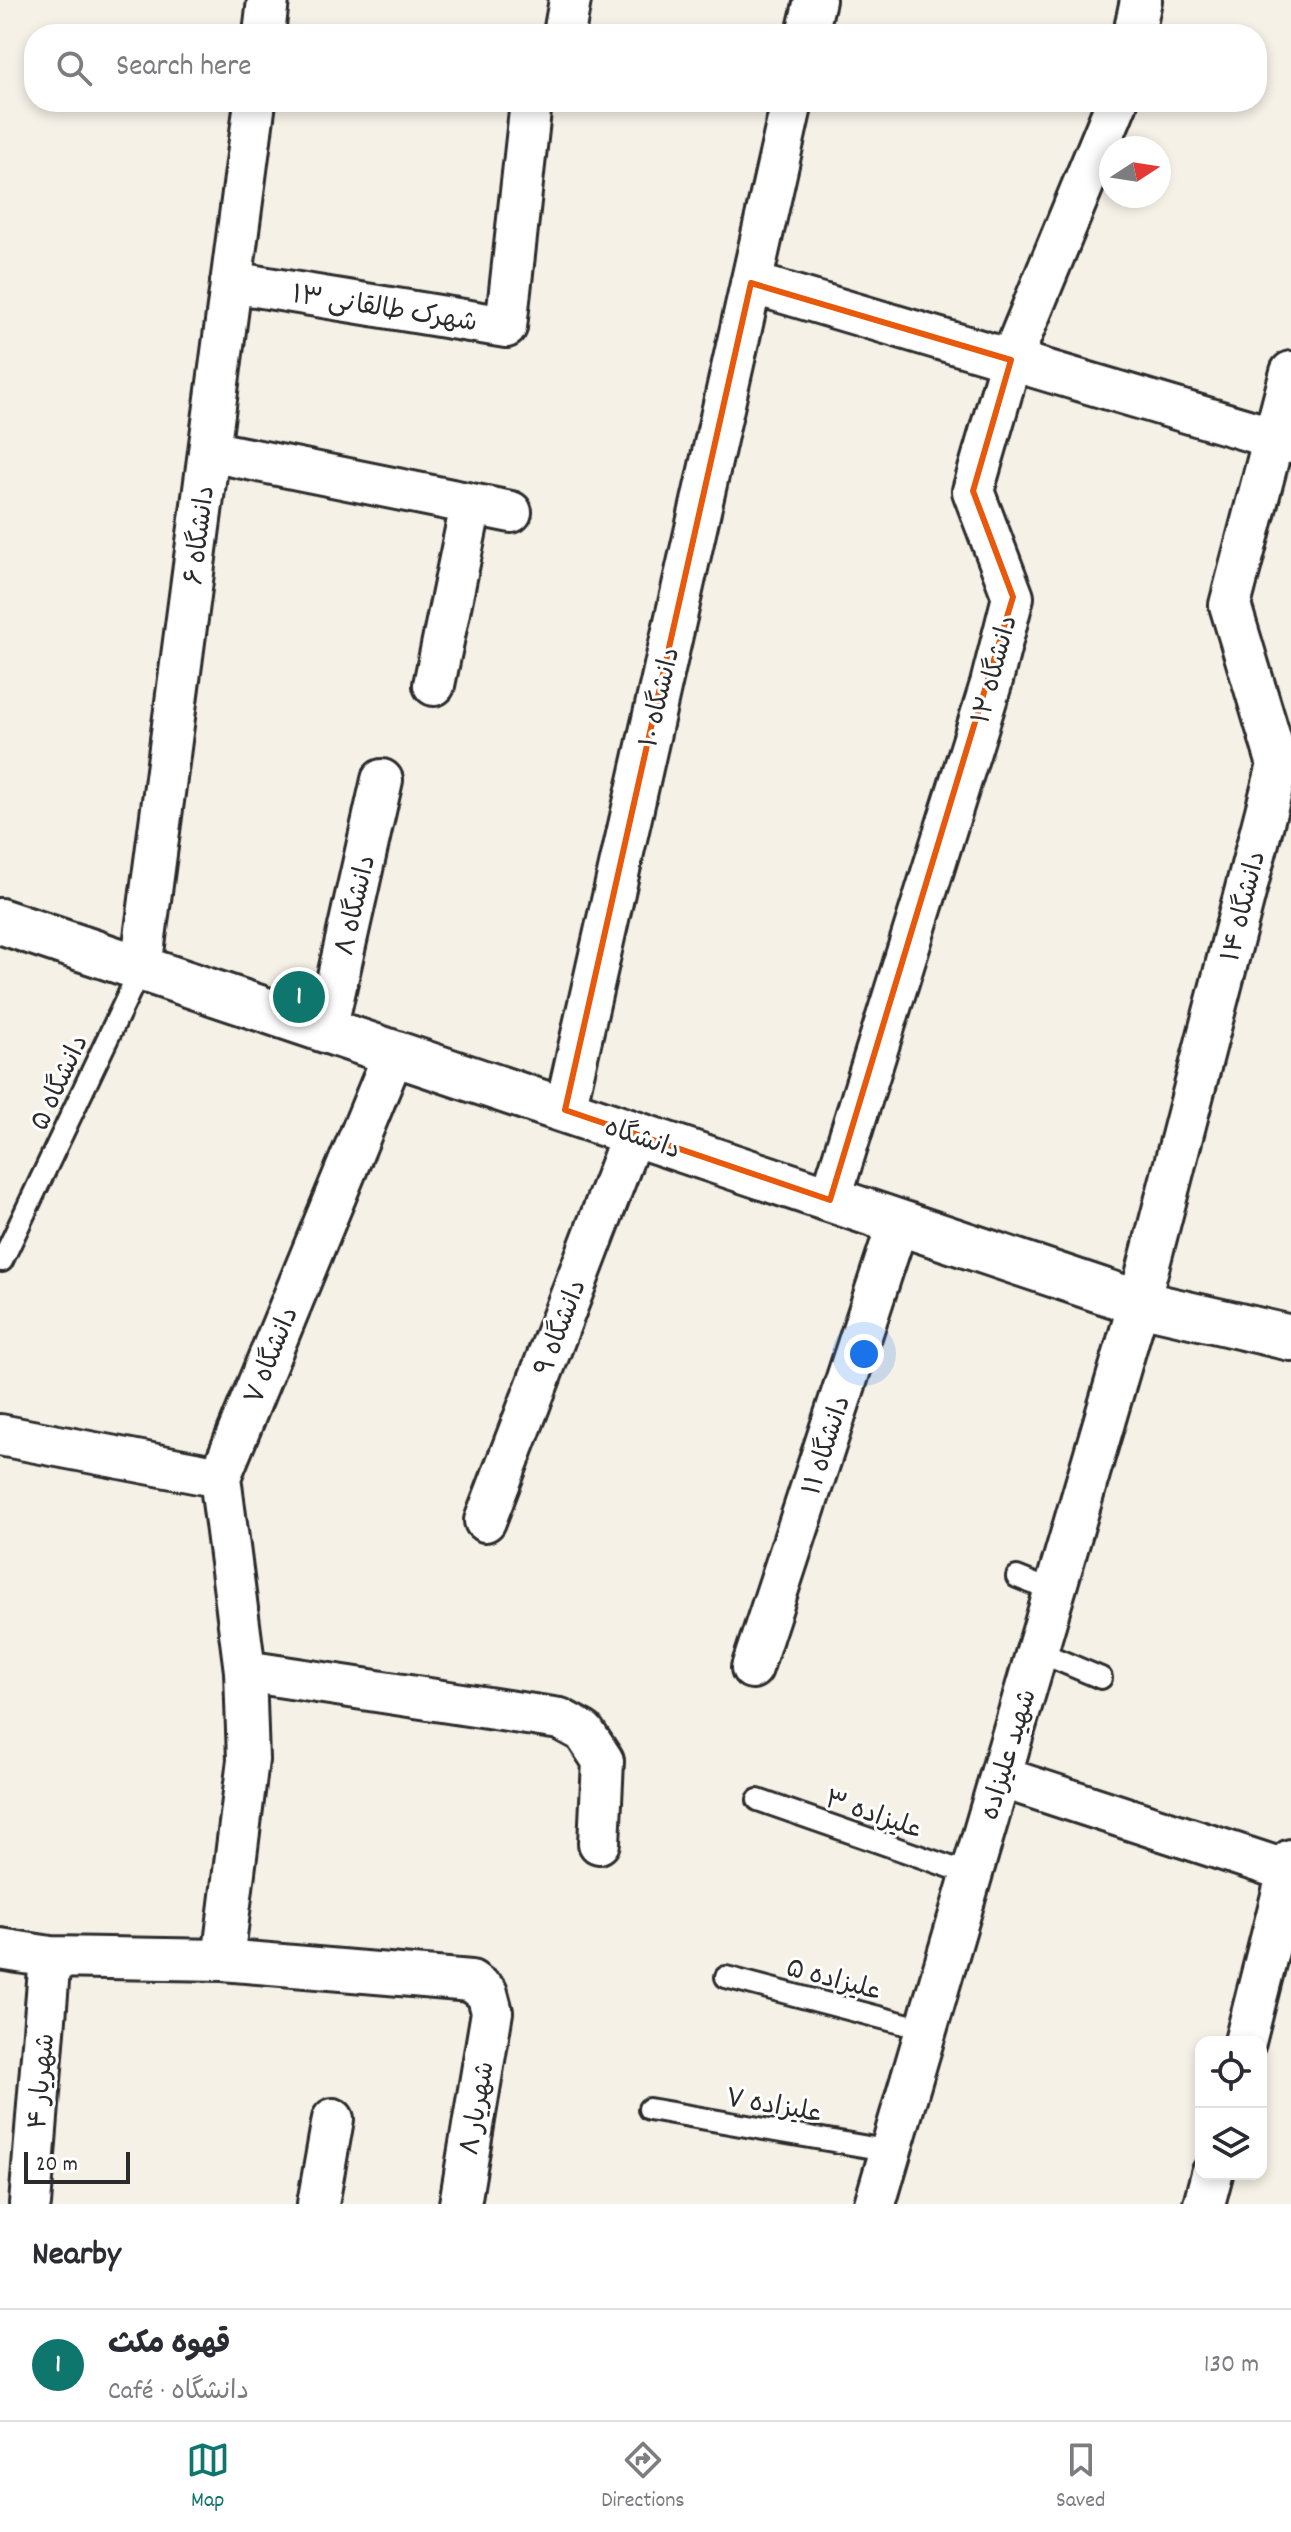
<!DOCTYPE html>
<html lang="en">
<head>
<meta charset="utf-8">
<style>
	body { margin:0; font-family:Dekko,"Playpen Sans Arabic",sans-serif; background:#f7f7f7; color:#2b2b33 }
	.controls { position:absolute; right:24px; bottom:24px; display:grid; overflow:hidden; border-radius:16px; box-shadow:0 4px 12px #0003 }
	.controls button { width:72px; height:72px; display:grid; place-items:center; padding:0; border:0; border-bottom:2px solid #e1e1e2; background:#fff; color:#2b2b33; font:40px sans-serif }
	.compass { position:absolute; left:1099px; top:136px; width:72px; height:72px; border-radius:50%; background:#fff; box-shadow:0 4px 12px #0003; rotate:78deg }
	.scale { position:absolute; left:24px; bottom:20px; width:106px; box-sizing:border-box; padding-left:8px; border:4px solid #2b2b2b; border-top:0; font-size:22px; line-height:28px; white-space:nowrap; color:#2b2b2b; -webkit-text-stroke:6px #fff; paint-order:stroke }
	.you { position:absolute; left:864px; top:1354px; width:28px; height:28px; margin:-20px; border:6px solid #fff; border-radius:50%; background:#1a73e8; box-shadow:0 0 0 12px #1a73e833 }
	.badge { display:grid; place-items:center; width:52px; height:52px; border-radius:50%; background:#0f766e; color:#fff; font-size:26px; font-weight:700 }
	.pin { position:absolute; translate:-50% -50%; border:4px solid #fff; box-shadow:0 2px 8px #0006 }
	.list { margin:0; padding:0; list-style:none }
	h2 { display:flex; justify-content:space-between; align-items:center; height:104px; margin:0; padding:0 32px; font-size:34px }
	h2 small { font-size:26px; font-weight:400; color:#7c7c81 }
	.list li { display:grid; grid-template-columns:52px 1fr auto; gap:24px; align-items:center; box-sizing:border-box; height:112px; padding:0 32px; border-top:2px solid #e1e1e2 }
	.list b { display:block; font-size:30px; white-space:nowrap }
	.list p { margin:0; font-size:26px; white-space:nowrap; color:#7c7c81 }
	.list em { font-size:26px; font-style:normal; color:#7c7c81 }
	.icon { flex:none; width:44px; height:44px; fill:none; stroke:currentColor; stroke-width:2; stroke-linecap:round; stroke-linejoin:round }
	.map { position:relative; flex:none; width:1291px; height:2204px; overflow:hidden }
	.search { position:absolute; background:#fff; box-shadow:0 4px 12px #0003; left:24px; right:24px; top:24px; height:88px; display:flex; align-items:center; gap:20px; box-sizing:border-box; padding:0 28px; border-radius:32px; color:#7c7c81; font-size:30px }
	.sheet { height:216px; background:#fff }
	nav { display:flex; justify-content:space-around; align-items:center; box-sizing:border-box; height:112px; border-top:2px solid #e1e1e2; background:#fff; font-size:22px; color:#7c7c81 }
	nav a { display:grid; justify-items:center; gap:4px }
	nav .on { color:#0f766e }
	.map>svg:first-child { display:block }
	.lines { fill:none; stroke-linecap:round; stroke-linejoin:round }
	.service-casing { stroke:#2b2b2b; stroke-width:26 }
	.minor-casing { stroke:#2b2b2b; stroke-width:46 }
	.secondary-casing { stroke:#2b2b2b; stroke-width:50 }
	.service { stroke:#fff; stroke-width:20 }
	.minor { stroke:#fff; stroke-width:40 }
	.secondary { stroke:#fff; stroke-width:44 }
	.marked { fill:none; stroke:#e8590c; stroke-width:6; stroke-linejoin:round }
	.labels { text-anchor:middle; stroke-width:6; stroke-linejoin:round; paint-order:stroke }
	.street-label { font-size:26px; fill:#2b2b2b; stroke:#fff }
</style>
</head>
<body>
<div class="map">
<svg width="1291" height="2204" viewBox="0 0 1291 2204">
	<rect width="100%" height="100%" fill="#f6f1e7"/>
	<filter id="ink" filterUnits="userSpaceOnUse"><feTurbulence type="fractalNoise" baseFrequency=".0125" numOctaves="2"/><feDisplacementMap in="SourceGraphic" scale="16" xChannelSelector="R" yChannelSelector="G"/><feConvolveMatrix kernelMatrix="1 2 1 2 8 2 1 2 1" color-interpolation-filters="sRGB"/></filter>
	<g filter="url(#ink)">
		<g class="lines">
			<g class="service-casing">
				<path id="service" d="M2,1261L141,968
					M1017,1577L1054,1592
					M1037,1651L1101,1678
					M758,1800L973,1875
					M726,1977L928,2030
					M649,2109L891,2151"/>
			</g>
			<g class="minor-casing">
				<path id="minor" d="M264,34L268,0
					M564,34L570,0
					M807,34L815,0
					M1134,34L1141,0
					M231,282L506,327L531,102
					M751,283L1291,443
					M209,451L511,512
					M434,685L471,505
					M141,968L255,102
					M326,1030L382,780
					M565,1110L792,102
					M830,1200L991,684L1013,597L973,491L1011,360L1117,102
					M0,1435L220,1477
					M485,1521L633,1133
					M752,1668L898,1223
					M245,1671L560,1719L584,1732L603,1761L599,1843
					M1000,1777L1291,1872
					M0,1949L50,1957L223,1960L471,1981L487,1993L492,2012L460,2204
					M223,1960L248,1760L245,1671L220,1477L394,1053
					M1245,2042L1291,1860
					M30,2204L50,1957
					M318,2204L333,2119
					M875,2204L1139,1303L1278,765L1230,605L1291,372
					M1204,2204L1212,2174"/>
			</g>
			<g class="secondary-casing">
				<path id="secondary" d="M0,921L1139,1303L1291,1338"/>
			</g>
			<use href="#service" class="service"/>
			<use href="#minor" class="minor"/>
			<use href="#secondary" class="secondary"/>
		</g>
	</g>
	<path class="marked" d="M751,283L1011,360L973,491L1013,597L830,1200L565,1110Z"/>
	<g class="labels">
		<g class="street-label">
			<text transform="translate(385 307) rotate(9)" y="9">شهرک طالقانی ۱۳</text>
			<text transform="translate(198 535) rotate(-83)" y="9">دانشگاه ۶</text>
			<text transform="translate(993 669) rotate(-75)" y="9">دانشگاه ۱۲</text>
			<text transform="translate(658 697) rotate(-77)" y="9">دانشگاه ۱۰</text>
			<text transform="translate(354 905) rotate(-77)" y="9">دانشگاه ۸</text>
			<text transform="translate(1242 906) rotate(-76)" y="9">دانشگاه ۱۴</text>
			<text transform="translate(58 1082) rotate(-65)" y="9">دانشگاه ۵</text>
			<text transform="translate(643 1137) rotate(19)" y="9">دانشگاه</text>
			<text transform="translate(559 1327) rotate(-69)" y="9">دانشگاه ۹</text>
			<text transform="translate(270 1355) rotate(-68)" y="9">دانشگاه ۷</text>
			<text transform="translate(825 1445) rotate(-72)" y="9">دانشگاه ۱۱</text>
			<text transform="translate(1007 1754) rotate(-73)" y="9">شهید علیزاده</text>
			<text transform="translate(874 1813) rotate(19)" y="9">علیزاده ۳</text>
			<text transform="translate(834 1978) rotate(15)" y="9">علیزاده ۵</text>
			<text transform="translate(40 2081) rotate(-85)" y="9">شهریار ۴</text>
			<text transform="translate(774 2104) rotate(10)" y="9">علیزاده ۷</text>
			<text transform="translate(476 2108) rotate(-80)" y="9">شهریار ۸</text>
		</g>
	</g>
</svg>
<div class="controls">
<button><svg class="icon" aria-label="locate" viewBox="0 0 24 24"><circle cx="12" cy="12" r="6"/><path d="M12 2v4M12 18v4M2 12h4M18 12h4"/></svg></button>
<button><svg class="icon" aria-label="layers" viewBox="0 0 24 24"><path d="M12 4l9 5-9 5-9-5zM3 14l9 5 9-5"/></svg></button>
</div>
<svg class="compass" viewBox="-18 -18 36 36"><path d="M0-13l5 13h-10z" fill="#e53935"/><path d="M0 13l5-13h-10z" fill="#7c7c81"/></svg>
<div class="scale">20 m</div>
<div class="you"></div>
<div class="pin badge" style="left:299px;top:997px">1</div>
<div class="search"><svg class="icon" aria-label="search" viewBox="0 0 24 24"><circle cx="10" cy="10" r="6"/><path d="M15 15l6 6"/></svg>Search here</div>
</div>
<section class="sheet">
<h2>Nearby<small></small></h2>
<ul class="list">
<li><span class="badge">1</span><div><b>قهوه مکث</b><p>Café · دانشگاه</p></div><em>130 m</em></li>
</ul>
</section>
<nav>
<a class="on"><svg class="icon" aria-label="map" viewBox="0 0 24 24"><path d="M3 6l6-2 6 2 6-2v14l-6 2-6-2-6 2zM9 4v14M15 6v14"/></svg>Map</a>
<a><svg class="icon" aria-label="directions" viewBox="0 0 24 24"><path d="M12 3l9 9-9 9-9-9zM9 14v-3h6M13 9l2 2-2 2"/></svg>Directions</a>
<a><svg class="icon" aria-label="saved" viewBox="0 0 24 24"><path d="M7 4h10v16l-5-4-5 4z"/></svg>Saved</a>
</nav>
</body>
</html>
